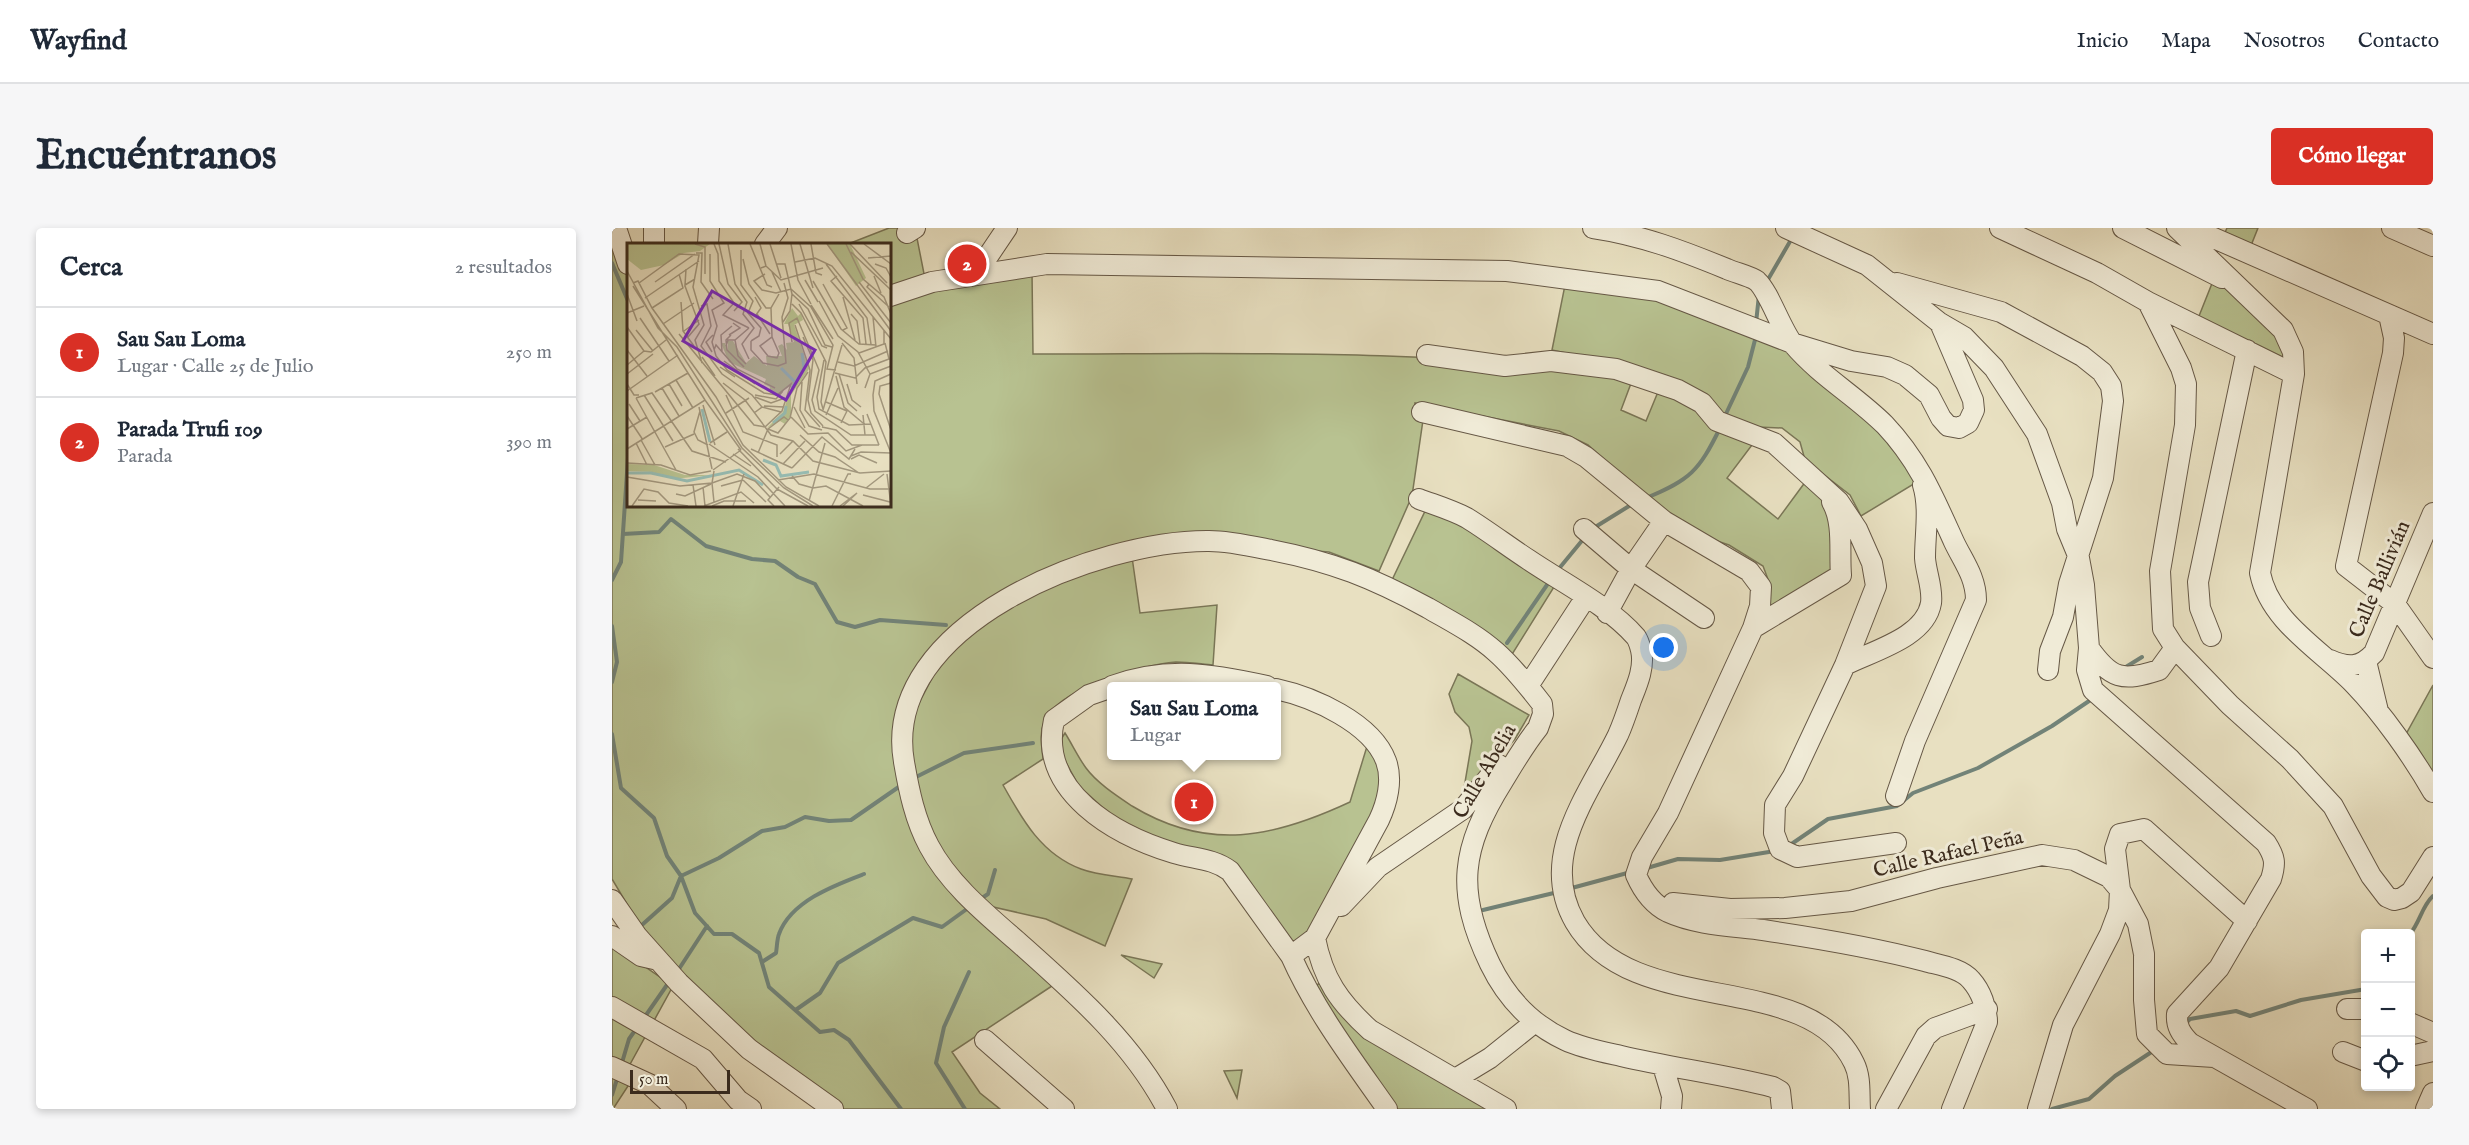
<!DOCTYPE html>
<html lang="es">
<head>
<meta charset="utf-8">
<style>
	body { margin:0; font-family:"IM FELL English",serif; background:#f6f6f7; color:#1f2937 }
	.controls { position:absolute; right:18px; bottom:18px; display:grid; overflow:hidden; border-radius:6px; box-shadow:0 3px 9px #0003 }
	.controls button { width:54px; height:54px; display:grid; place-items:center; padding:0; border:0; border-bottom:2px solid #e0e1e3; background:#fff; color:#1f2937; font:30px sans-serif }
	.scale { position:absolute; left:18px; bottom:15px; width:100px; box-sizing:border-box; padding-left:6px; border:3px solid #3b2b1d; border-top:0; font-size:16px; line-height:21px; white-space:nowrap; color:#3b2b1d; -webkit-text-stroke:4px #f0ebd7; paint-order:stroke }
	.you { position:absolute; left:1052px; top:420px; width:21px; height:21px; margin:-15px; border:4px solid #fff; border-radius:50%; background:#1a73e8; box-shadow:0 0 0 9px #1a73e833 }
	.badge { display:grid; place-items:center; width:39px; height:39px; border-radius:50%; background:#d93025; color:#fff; font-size:20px; font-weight:700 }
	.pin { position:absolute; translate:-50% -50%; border:3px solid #fff; box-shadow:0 2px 6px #0006 }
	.popup { position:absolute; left:495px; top:454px; width:174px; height:78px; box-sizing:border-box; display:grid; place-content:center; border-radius:6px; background:#fff; filter:drop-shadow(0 2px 4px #0005); font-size:20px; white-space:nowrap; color:#747a83 }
	.popup b { font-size:22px; color:#1f2937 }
	.popup::after { content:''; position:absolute; left:50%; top:100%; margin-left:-12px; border:12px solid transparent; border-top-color:#fff }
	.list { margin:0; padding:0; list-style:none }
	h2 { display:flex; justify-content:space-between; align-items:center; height:78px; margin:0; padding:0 24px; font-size:26px }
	h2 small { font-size:20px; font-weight:400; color:#747a83 }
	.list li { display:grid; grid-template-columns:39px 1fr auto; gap:18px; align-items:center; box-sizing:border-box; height:90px; padding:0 24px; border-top:2px solid #e0e1e3 }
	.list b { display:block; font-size:22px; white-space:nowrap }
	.list p { margin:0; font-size:20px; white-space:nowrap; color:#747a83 }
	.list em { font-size:20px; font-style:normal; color:#747a83 }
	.icon { flex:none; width:33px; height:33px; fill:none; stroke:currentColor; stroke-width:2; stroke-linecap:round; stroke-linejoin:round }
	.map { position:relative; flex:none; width:1821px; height:881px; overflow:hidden; border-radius:6px }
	header { display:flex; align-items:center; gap:36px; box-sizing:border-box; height:84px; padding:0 30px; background:#fff; border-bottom:2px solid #e0e1e3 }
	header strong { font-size:28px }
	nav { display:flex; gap:33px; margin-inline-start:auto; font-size:21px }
	.intro { display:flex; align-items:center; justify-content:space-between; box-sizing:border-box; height:144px; padding:0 36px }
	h1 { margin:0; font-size:42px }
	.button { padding:15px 27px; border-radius:6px; background:#d93025; color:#fff; font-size:21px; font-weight:700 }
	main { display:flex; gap:36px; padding:0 36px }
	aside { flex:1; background:#fff; border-radius:6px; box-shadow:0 3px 9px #0003 }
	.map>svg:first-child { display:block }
	.green { fill:#b8c291; stroke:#7a7657; stroke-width:1.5 }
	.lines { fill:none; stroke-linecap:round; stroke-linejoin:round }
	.stream { stroke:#728378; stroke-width:4 }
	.minor-casing { stroke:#665846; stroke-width:22 }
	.minor { stroke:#f0ebd7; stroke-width:20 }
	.labels { text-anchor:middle; stroke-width:6; stroke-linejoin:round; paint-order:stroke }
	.street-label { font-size:21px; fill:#3b2b1d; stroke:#f0ebd7 }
	.inset-river { fill:none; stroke:#97bdb4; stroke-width:3 }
	.inset-road { fill:none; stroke:#a3987f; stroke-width:1.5 }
	.view { fill:#7b2cbf; fill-opacity:0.15; stroke:#7b2cbf; stroke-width:3 }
	.inset-edge { fill:none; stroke:#3b2b1d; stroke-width:3 }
</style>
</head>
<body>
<header>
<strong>Wayfind</strong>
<nav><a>Inicio</a><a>Mapa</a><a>Nosotros</a><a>Contacto</a></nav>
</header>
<div class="intro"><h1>Encuéntranos</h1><a class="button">Cómo llegar</a></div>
<main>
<aside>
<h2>Cerca<small>2 resultados</small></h2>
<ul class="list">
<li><span class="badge">1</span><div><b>Sau Sau Loma</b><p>Lugar · Calle 25 de Julio</p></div><em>250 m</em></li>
<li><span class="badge">2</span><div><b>Parada Trufi 109</b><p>Parada</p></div><em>390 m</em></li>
</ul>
</aside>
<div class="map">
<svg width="1821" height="881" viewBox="0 0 1821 881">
	<rect width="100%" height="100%" fill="#e8e0c1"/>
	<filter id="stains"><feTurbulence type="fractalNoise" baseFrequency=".00333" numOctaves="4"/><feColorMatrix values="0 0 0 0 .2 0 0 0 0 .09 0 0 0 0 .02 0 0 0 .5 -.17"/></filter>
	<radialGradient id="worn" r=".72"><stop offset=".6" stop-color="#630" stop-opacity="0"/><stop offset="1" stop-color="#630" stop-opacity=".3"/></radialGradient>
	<path class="green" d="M277,0H303L315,61L420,44L421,126C619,126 825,119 1021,150L1009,182L1034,193L1048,159L1143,213L1115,250L1166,291L1194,253C1228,285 1223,300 1223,345L1154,387L1157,354L1151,338L1117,317L1099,311L1038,273L976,217L947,203L803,175L802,189L811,192L800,268L767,343L717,324L679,321L598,305L460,335L305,445L288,474L283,498L297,588L443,756L340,824L368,865L388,881H226L155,828L40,718L0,651V5L16,46V278H278V16H236Z
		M1615,0H1646L1638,20L1611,9Z
		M954,52L1045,67L1182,124L1280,212L1305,254L1249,288L1238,267L1193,232L1188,214L1170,200L1146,199L963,127L940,122Z
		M1601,53L1618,58L1669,113L1674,127L1670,132L1585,93Z
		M816,277L860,300L942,359L899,428L780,352Z
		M520,329L528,385L605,377L601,437C589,436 576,434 564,434C529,437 446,460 432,494C427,506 430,519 431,531L391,557C410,591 429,626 469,641C485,647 504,648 520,651L493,718L434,691L377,678L332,627L313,594L298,540L296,496L337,418L409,368Z
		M846,446L917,487L903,511L850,572L860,513L857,499L843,484L837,466Z
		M1821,457V552L1793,508Z
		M453,505C460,516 466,529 474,540C485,555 505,568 520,578C596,624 661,610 738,574L756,515C773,535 770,557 763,581L704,695L685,714L678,715L625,638L529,604L500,588L467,558L452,531L448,513Z
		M0,716L61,758L16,840L0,828Z
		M509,727L550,736L542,750Z
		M708,755L882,881H785L707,768L703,758Z
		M0,842L18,855L1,881H0Z
		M630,842L625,870L612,843Z"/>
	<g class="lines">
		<path class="stream" d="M0,35L16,73
			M1154,55L1180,10
			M1144,95L1147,67
			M1112,190L1136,139L1144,108
			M1034,270C1078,252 1087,243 1108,200
			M980,301L1022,275
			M11,306L47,304L59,291L94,318L140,331L163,333L186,349L203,356L225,394L243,399L268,392L334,397
			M945,343L973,309
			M0,352L9,334L16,230
			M0,398L5,434L0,454
			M895,415L937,354
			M1509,442L1530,429
			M0,506L9,560L42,590L55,628L69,648L83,685L102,706H120L147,725L157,759L208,804L222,802L237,812L289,881
			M300,551L352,525L421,515
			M1178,617L1216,591L1285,578L1301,565L1366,540L1440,498L1480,471
			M1035,640L1066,631L1108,632L1163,623
			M956,661L1019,644
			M367,672L376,666L383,642
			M871,682L946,664
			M31,696L60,670L69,648L107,630L150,603L173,599L193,589L217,593L239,592L291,556
			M1798,706C1808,694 1810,678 1821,668
			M150,734L164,725C165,719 165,711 167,706C179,673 223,657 252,646
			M65,744L95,698
			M185,781L208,765L226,735L301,690L330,699L359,678
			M32,790L57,754
			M1572,797L1578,791L1624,783L1638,788L1689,772L1754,761
			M9,838L17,811L24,801
			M0,867L6,848
			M353,881L324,835L332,799L357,744
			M1440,881L1477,871L1503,848L1541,823"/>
		<g class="minor-casing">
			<path id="minor" d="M4,0L16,36
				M42,0V16
				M981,0C1029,7 1071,23 1115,41C1124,45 1138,48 1145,53C1157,64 1169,101 1181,116C1208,148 1244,168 1273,197C1307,233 1322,270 1342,314C1351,333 1364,349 1364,372L1303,513L1284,568
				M1174,0L1255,37L1328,95L1352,109L1382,140L1425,206L1450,275L1455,301L1467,330L1472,357L1477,420L1475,442L1481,462L1654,615C1663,629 1664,635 1659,651L1607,740L1565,786C1564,798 1569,806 1578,815L1695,881
				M1388,0L1485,45L1536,74L1569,140L1574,156L1573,197L1548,343L1551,401L1563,420L1618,477L1678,531L1721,578L1759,648L1775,669L1782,672L1790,670L1799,664L1821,629
				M1511,0L1610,50
				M1565,0L1671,102L1681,124L1682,146L1648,345C1658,394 1709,422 1742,456C1770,485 1801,529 1821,564
				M1579,0L1821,106
				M1780,0L1821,18
				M295,5L303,0
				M96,16L97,0
				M153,16L165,0
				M364,46L395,0
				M1285,55L1389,84L1470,128L1490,144L1499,158L1501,173L1491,250L1457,356L1451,389L1438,423L1436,442
				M278,68L320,54L435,36L895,43L1046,63L1180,115L1239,133L1275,139L1293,147L1317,167L1329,190L1336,198L1347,200L1356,195L1362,182L1361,172L1328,95
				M1536,74L1682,146
				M1777,87L1782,110L1781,125L1734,338L1783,376L1821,430
				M815,127L893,138L939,133L1004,141L1066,162L1090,175L1105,193L1162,215L1227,274L1245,301L1260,335L1264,358L1233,437L1181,548L1163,577L1162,605L1168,621L1185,629L1284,615
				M810,184L955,218L974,229L1052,293L1137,343L1149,359L1148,378L1141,400L1056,585L1030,629L1024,647C1031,663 1040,676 1056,684C1084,697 1121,698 1151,702C1205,710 1260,719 1313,733C1327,737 1349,740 1359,752C1369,763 1375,780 1375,794L1340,881
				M807,271C823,277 840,282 855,290C876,303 897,319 917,332C951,355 997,378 1024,409C1026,412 1028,418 1029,422C1033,439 1025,457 1019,472C1015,484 1011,496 1006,507C978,565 925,628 963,694C1021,793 1196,739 1242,835C1249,849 1247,865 1248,881
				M972,301L1019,341L1092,390
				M995,385L1019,341L1052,293
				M1141,400L1229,347C1227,324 1232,295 1220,274
				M1599,408L1588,380L1586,354L1635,122
				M1477,420C1499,451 1510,454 1547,442L1563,420
				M1718,432C1736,440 1748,440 1762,425L1821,285
				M1754,433L1766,483
				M1233,437C1260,423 1313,410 1319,375C1321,360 1314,345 1313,330C1313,306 1318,280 1311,257
				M500,458C556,438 599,446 655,458
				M916,458L974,369
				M500,459L477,467L442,492C426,564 503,607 562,625C581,631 601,630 618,643L679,728L703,710L767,592C775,575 781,552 774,533C760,495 701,469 664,461
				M0,672L25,708L67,755L137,821L221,881
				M1061,675L1118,681L1173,680L1239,673L1325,650L1430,627L1462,632L1497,649L1508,662L1507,682L1498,706L1451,797L1426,881
				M729,678L766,639L851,581L887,537
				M0,708L29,728L42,731
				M703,710C711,751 727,774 758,802L894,881
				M679,728C704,784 740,831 775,881
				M0,779L91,831L126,872L139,881
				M1735,781H1754
				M1798,795L1821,805
				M373,812L452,881
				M1731,824L1754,833
				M1798,828L1821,823
				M1602,829L1555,826L1535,806L1532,772V726L1526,696L1508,662L1503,621L1508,606L1532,601L1635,693
				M1051,838L1060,868L1059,881
				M0,839L37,856L64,881
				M845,850L878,830L923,794
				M555,881C520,814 462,764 406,714C374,686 337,656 317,618C303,592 297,563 292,534C268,396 487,312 597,313C617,313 639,318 659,322C721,334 761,350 816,380C840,394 864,406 884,424C901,439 916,458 930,476L931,486L926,500C913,516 902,535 891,553C849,620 843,663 878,736C894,769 919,796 953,812C970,820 991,824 1009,828C1060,840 1110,846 1161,859L1168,863L1170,881
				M1274,881L1314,808L1323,800L1375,781
				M1814,881L1821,865"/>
		</g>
		<use href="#minor" class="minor"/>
	</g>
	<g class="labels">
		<g class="street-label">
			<text transform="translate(1767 351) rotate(-67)" y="7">Calle Ballivián</text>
			<text transform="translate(872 543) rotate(-60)" y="7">Calle Abelia</text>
			<text transform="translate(1336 625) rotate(-13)" y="7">Calle Rafael Peña</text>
		</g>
	</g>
	<g transform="translate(15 15)">
		<rect width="264" height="264" fill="#e8e0c1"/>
		<path d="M0,1H83L73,8L57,10L37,22L14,27L0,16ZM200,1H223L239,35L229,43ZM165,65L171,73L174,70L176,77L167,82L182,126L164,152V172L158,181L153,178L140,185L156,169L165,142L150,152L142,148L143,144L137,141L139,136L102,119L94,100H98L101,108V98H106L119,120L127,113L140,123L139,113H155L151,103L155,101L160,107L159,100L167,99L161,81H157ZM0,221L27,222L58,232H85L46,236L25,229L0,228Z" fill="#b8c291"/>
		<path class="inset-river" d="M154,125L168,139M165,145L177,125L175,110M75,166L83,199M146,180L158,170L159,163M136,217L149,222L154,233L182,229M0,230H24L60,238L112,227L136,242"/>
		<path class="inset-road" d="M68,1L78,4V31M87,1L91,11L92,38L107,60L96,72L122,85M92,1L101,41L115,59L107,68M101,1L108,41L120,59L116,71L127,85L115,101L122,116M123,1L140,42L145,44M133,1L139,23M143,1L154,35M164,1L171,37L184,61M173,1L186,45M184,1L189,30L195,32M200,1L264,88M219,1L236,36L257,54L264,71M223,1L260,40M237,1L264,21M114,7V42L126,58L121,70L134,85L132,93L124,98M224,9L264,47M69,10H75L74,39L86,56M241,15L264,13M116,16L122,41L139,65H144M168,19L188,15L205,23L264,96M149,21H158L165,51L163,68L156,79M199,21L240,75L244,101M248,21L259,25L264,34M134,25L139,23L154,37L196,25M59,26L58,42L68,36M0,28L31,85L50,104L115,205L157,245L186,263M145,29L154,49M138,31L127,38L135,47L149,50L164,46L184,64L206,102L200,126L209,127M210,33L204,38L236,75L239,101M247,33L254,50M178,37L191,59M186,38L214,86L232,101L249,102M28,39L68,11M232,39L264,80M6,40L11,38L25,65L89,154L116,202L159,244L192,263M12,40L52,11L72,12L66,44L77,82L68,97L75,120M196,41L220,85L216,87M242,41L240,44L262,64M6,43L78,157M58,43L72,81L61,94M0,51L10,78M165,51L181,66L198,102L205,104M128,54L134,65L129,72M216,54L228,97M18,55L72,18M192,58L211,93L231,109L243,131M54,59L56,88L67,103M165,61L174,70L199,119L194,159L196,166M172,61L195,103L200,105M184,62L206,96M74,63L80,61L84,83L74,103L95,131L125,152L135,164L127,170M25,65L56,45L52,31M0,70L17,63M130,71L143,91M224,71L230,78L233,101M246,74L249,104M13,75L42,118M36,81L67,60M168,82L183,127L178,167L193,184M0,84L17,108L24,109L39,97M9,87L26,108M57,88L72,77M52,91L127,182L138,184L155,168L164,141L150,152L137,150L100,127L89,113L85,99L90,83L85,67L97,60L83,38V11M102,92L113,85L106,80M104,92L99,97L100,107L117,124M145,94L152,110L150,115L141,113L133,103ZM145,94L144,65L152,51M176,94L186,117M108,97L111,113L119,121M124,98V107L136,120L151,123L159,120L155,74L161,55L157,40M165,99L162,80L170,75L192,127L185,157L188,168L224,192H248M215,100L227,115L230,141M99,103L101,97H108L122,85M0,107L20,133M87,107L89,102L110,126L148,145M85,109L79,99L86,92M95,109L94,92L105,83M232,110L257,101V87M75,114L88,133M186,117L181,157L184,170L196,183M197,117L190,154L192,166L222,182L244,181M97,118L128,141M211,119L227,123L261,108M0,122L17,108M93,124L108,134M208,130L228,135L238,125L262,116L258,100M0,131L26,111M212,131L221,160L230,168M209,133L217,164L236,180M49,137L66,165M175,139L173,167L182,183L195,187M96,140L118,157L144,192L166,198L186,218L233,230L264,228M264,140L253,143L252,151L264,187M0,141L7,152H12M42,141L55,163M220,141L225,157L234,164M35,145L52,173M238,145L243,131L264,123M0,148L51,112M28,149L61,130M17,152L46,198M99,152L116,189L150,202V214M128,152L149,156L156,148M128,154L144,160L158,155M9,155L25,150L65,208L99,219M9,155L49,227M199,159L220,168L214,180M2,161L13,178M76,162L88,202M137,163L157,164M72,164L85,226M135,164L154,169M167,164L178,185M196,167L215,102M73,168L67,189L71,197L81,202M99,170L122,155M240,171L252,202M199,172L211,145M236,172L238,192M0,173L16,197M164,174L181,191L201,190L219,208L235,202M195,184L209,187L225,202H252M0,186L20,174M141,186L151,190L163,175L170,145L181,129M173,192L192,209L208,214L232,230M14,197L28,222M9,200L20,222M83,200L100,189M82,201L131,234L158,263M38,204L67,191M0,206L78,157L114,207M111,206L150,246M124,206L165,225M131,210L141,186L157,174L161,177M264,210L247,168L246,152L248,138L264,131M106,211L124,223M153,211L166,198M224,213L234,209L264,210M224,216L232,212L250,220M0,220L34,222L63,232L84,228M156,221L178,198M165,225L195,194L222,216L228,206M86,227L114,207M260,231L264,263M165,233L172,241L186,245L199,243L236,263M0,234L53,243L85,240L87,228M116,237L139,259M151,237L187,231L243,246H264M66,242L69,263M94,243L116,237M76,244L78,263M239,245L257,231M150,246L181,263M49,251L58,253L84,241M236,252L263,259M11,257L29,258M182,258L198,200M87,259L85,240L110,231L128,238L143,254M5,263L17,246L31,249L42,260L61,263M77,263L114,249L127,260M85,263L97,258H119M106,263L117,231M147,263L141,257L152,244M205,263L221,231H224M213,263L230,250L216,263"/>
		<path class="view" d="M85,48L188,107L159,157L56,98Z"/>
		<rect width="264" height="264" class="inset-edge"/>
	</g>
	<rect width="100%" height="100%" filter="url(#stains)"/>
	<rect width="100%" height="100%" fill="url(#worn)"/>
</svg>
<div class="controls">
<button>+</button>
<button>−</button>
<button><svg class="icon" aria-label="locate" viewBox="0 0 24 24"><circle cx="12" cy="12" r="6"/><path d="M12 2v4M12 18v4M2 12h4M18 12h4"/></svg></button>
</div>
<div class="scale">50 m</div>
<div class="you"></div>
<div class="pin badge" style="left:582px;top:574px">1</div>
<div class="popup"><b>Sau Sau Loma</b>Lugar</div>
<div class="pin badge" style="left:355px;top:36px">2</div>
</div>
</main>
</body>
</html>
